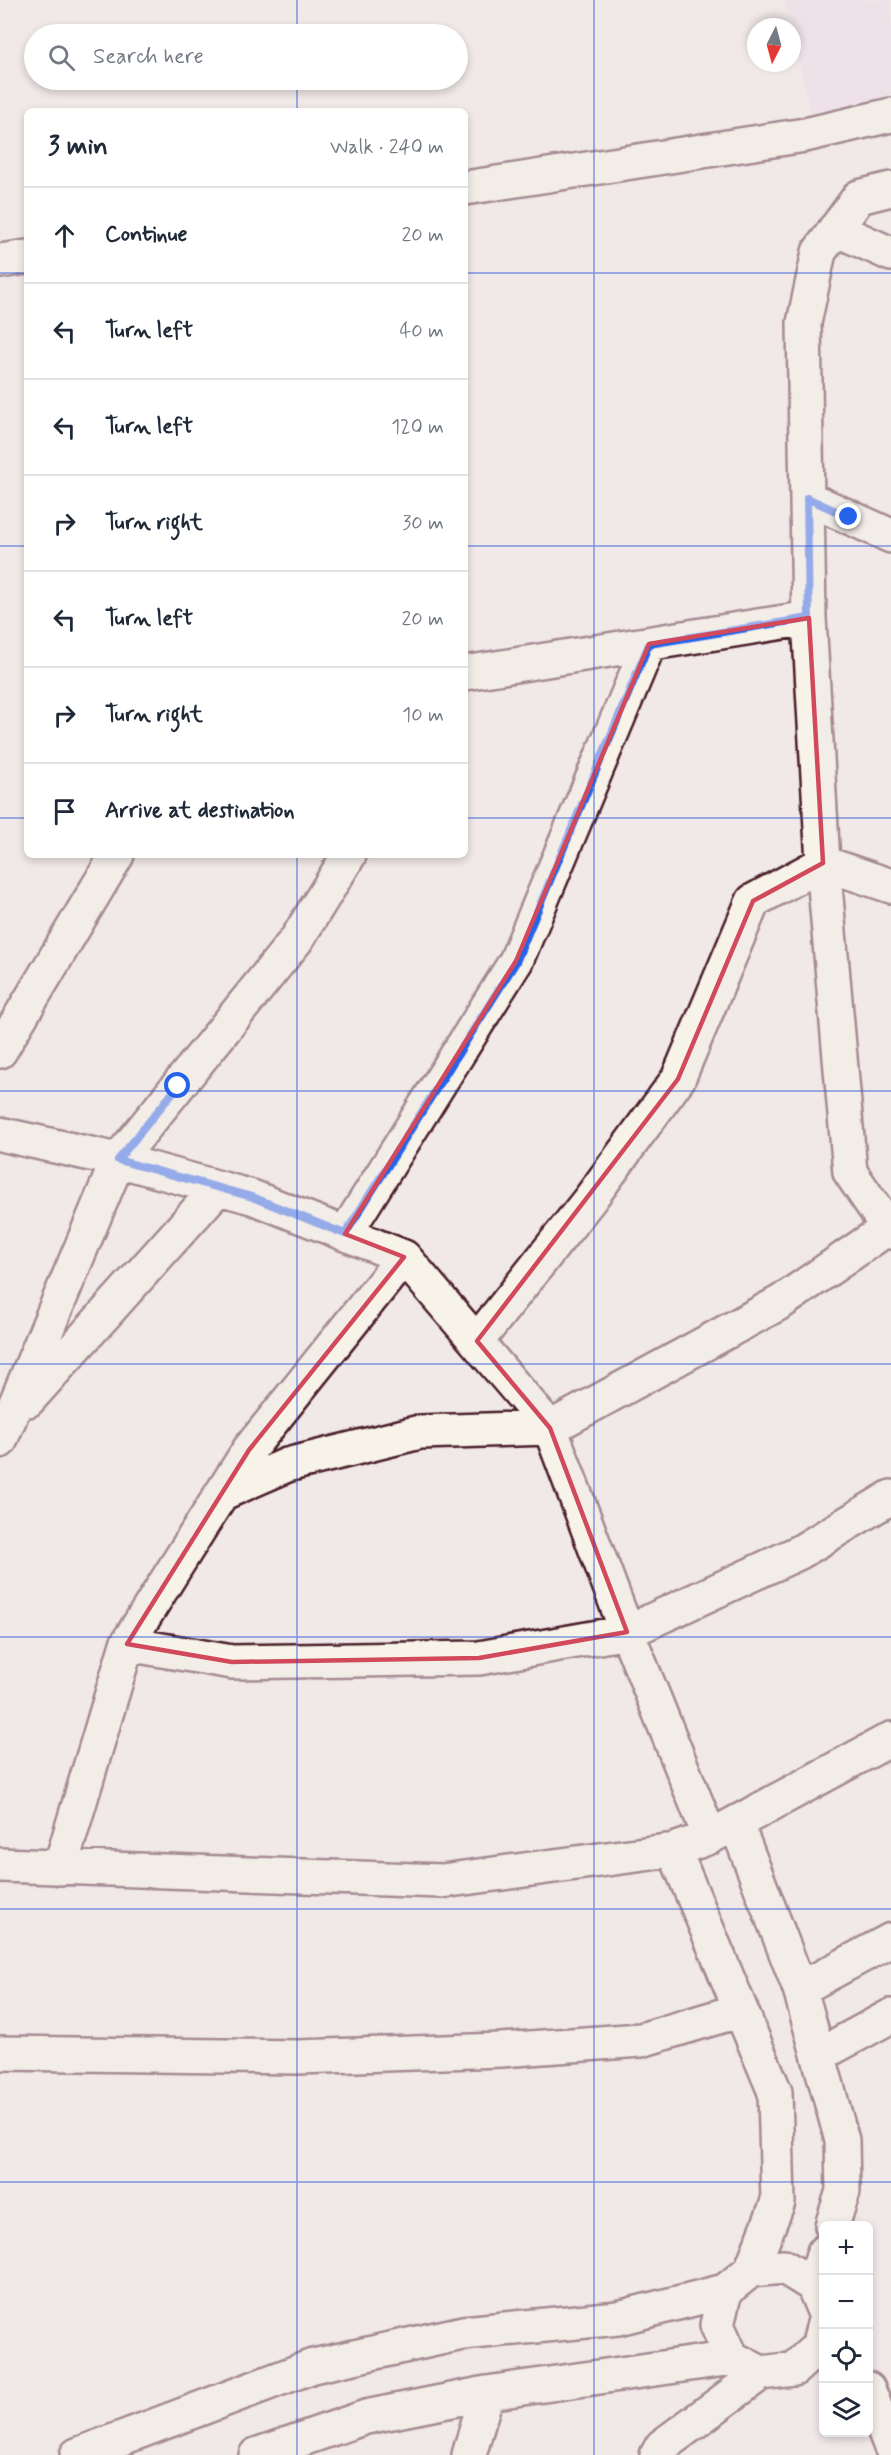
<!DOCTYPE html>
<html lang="en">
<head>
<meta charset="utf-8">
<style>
	body { margin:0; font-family:Mynerve,sans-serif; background:#f2f2f3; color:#1f2937 }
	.controls { position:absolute; right:18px; bottom:18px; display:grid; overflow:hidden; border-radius:9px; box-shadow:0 3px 9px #0003 }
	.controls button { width:54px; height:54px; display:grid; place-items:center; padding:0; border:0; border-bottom:2px solid #e0e1e3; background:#fff; color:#1f2937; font:30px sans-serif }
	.compass { position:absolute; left:747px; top:18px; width:54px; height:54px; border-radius:50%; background:#fff; box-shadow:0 3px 9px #0003; rotate:186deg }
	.stop { position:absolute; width:18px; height:18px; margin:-14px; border:4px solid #2563eb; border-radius:50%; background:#fff }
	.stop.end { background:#2563eb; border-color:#fff; box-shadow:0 2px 6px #0008 }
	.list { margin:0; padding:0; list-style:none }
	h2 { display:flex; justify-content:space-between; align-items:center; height:78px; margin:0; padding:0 24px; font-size:26px }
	h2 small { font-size:20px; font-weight:400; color:#747a83 }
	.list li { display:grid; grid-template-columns:39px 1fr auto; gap:18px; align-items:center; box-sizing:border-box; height:96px; padding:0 24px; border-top:2px solid #e0e1e3 }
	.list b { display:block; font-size:22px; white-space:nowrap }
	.list em { font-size:20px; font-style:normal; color:#747a83 }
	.icon { flex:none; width:33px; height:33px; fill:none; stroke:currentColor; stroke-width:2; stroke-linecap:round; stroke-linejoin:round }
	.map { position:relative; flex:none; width:891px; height:2455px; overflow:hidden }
	.search { position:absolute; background:#fff; box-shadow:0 3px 9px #0003; left:24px; top:24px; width:444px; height:66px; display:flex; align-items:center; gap:15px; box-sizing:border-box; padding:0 21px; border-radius:33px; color:#747a83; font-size:22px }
	.panel { position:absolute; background:#fff; box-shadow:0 3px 9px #0003; left:24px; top:108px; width:444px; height:750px; border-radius:9px }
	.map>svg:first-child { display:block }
	.built { fill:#eadae8 }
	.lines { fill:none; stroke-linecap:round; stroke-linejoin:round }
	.minor-casing { stroke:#4a1f2b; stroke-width:38 }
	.minor { stroke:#f7f3e8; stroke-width:33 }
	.route { stroke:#2563eb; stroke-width:8 }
	.marked { fill:none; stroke:#d1495b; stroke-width:4.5; stroke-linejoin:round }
	.grid { fill:none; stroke:#1d4ed8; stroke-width:1.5; stroke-opacity:0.55 }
</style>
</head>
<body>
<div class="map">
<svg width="891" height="2455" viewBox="0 0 891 2455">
	<rect width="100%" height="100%" fill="#f1e8e8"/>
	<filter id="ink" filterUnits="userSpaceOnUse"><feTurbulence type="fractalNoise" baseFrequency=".0167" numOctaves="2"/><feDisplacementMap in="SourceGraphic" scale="12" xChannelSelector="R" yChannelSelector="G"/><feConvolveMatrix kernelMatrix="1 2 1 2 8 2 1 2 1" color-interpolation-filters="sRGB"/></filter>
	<g filter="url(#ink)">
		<path class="built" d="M785,0H891V96L811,115Z"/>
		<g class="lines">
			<g class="minor-casing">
				<path id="minor" d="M465,188L805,135L891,115
					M891,189L859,197L819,252L804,323L809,618L823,863L850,1172L891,1232
					M835,229L891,254
					M0,261L27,257
					M807,498L891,536
					M465,673L809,618
					M0,1051L117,855
					M0,1134L118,1160L252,1197L404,1257L550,1428L627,1632L710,1837
					M345,1234L516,961L649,644
					M477,1341L590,1199L678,1079L753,901L823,863L891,886
					M28,1400L218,1188
					M0,1441L118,1160L297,939L349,855
					M221,1494L287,1465L420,1432L550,1428L781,1302L888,1228
					M127,1644L232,1662L479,1658L627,1632L800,1552L891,1497
					M736,1823L800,1989L842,2140L843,2191L832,2226
					M674,1850L775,2092L778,2202L751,2270
					M0,1865L442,1881L674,1850L710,1837L891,1739
					M60,1868L127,1644L249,1450L404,1257
					M800,1989L891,1940
					M0,2053L298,2057L501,2050L641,2040L741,2010
					M819,2055L891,2016
					M813,2285L824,2252
					M824,2311L813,2285L784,2267L751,2270L725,2291L717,2325L732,2358L761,2373L794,2369L818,2347L824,2324
					M868,2389L891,2447
					M77,2455L313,2366L463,2333L618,2318L725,2291
					M256,2455L366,2417L487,2393L732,2358
					M469,2455L487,2393
					M657,2455L662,2446L761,2373"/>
			</g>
			<use href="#minor" class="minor"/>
		</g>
	</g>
	<g class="lines" filter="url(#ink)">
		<path class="route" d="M178,1086L118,1160L252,1197L345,1234L516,962L649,644L809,618L807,498L849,517"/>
	</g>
	<path d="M0 0H891V2455H0ZM809,618L823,863L753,901L678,1079L477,1341L550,1428L627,1632L479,1658L232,1662L127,1644L249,1450L404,1257L345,1234L516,961L649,644Z" fill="#f1e8e8" fill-opacity=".55" fill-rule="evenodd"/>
	<path class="marked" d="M809,618L823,863L753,901L678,1079L477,1341L550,1428L627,1632L479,1658L232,1662L127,1644L249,1450L404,1257L345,1234L516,961L649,644Z"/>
	<path class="grid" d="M297,0V34M594,0V2455M297,80V111M0,273H27M465,273H891M0,546H27M465,546H891M0,818H27M465,818H891M297,855V2455M0,1091H891M0,1364H891M0,1637H891M0,1909H891M0,2182H891"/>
</svg>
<div class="controls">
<button>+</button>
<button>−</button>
<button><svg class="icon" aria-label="locate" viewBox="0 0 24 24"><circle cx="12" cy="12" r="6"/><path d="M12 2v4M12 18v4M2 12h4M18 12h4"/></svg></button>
<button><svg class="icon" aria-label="layers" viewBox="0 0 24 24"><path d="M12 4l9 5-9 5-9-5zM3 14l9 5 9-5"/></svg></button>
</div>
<svg class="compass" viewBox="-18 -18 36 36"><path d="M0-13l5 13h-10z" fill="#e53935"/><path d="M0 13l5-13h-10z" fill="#747a83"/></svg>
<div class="stop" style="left:178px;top:1086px"></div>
<div class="stop end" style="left:849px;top:517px"></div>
<div class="search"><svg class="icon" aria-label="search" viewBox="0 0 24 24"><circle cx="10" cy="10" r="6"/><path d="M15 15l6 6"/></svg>Search here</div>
<section class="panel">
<h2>3 min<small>Walk · 240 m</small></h2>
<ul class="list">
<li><svg class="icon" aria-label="ahead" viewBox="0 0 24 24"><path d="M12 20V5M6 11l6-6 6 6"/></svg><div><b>Continue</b></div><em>20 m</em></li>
<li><svg class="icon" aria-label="left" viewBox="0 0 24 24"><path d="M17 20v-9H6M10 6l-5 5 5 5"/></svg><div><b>Turn left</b></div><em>40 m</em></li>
<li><svg class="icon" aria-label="left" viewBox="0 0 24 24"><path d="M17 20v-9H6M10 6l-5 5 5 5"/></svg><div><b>Turn left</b></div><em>120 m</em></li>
<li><svg class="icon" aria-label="right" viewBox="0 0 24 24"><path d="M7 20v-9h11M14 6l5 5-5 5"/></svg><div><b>Turn right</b></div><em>30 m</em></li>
<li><svg class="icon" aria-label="left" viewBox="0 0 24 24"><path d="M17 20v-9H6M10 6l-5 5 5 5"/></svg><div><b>Turn left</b></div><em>20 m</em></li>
<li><svg class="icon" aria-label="right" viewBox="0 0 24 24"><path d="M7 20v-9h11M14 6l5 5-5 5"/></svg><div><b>Turn right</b></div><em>10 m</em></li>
<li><svg class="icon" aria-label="arrive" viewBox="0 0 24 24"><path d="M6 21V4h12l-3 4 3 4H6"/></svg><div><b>Arrive at destination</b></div></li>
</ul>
</section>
</div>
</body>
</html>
